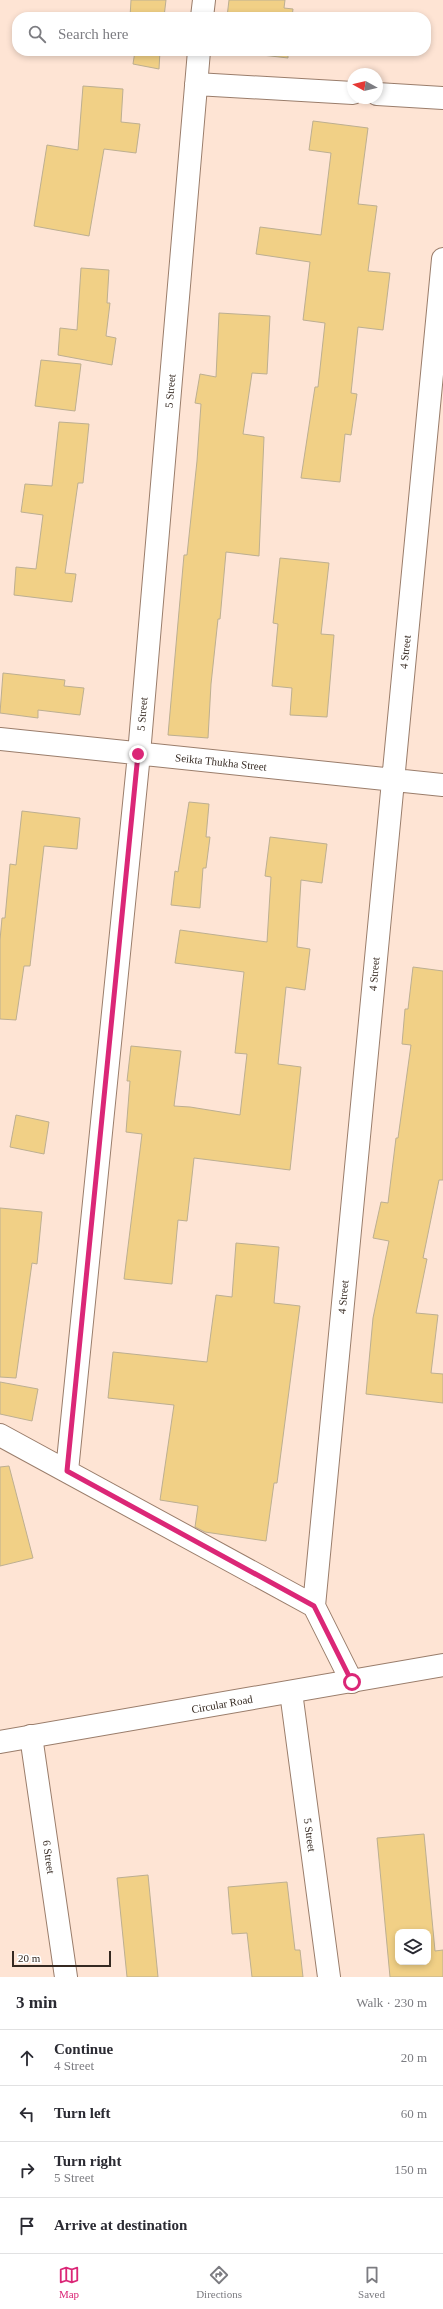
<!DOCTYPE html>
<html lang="en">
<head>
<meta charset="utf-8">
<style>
	body { margin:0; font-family:Georgia,serif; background:#f2f2f3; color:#2b2b33 }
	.controls { position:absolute; right:12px; bottom:12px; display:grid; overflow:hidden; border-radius:8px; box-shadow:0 2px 6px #0003 }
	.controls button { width:36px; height:36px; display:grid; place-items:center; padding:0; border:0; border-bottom:1px solid #e1e1e2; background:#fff; color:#2b2b33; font:20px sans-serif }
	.compass { position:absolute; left:347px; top:68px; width:36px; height:36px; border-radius:50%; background:#fff; box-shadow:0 2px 6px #0003; rotate:278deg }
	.scale { position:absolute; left:12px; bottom:10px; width:99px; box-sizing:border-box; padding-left:4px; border:2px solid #352921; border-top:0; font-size:11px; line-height:14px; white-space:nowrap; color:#352921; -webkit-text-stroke:3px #fff; paint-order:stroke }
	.stop { position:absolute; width:12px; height:12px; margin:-9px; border:3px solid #db2777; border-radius:50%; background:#fff }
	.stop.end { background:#db2777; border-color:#fff; box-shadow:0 1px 4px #0008 }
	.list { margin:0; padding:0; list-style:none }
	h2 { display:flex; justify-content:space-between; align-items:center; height:52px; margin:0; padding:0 16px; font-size:17px }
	h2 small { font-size:13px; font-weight:400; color:#7c7c81 }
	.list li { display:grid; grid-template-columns:26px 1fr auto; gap:12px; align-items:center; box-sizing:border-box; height:56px; padding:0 16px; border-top:1px solid #e1e1e2 }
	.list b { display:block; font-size:15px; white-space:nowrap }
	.list p { margin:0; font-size:13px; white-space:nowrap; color:#7c7c81 }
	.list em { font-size:13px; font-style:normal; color:#7c7c81 }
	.icon { flex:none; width:22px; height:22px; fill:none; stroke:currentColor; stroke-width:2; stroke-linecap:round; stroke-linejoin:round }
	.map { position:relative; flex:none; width:443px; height:1977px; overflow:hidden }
	.search { position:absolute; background:#fff; box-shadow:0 2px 6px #0003; left:12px; right:12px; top:12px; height:44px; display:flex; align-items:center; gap:10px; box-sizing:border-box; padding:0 14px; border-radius:16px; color:#7c7c81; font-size:15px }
	.sheet { height:276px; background:#fff }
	nav { display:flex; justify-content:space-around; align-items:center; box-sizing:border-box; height:56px; border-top:1px solid #e1e1e2; background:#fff; font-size:11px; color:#7c7c81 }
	nav a { display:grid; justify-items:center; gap:2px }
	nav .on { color:#db2777 }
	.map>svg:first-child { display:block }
	.building { fill:#f1d086; stroke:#bdaf91; fill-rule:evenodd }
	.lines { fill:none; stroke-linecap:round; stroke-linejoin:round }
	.minor-casing { stroke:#9a7d6b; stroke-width:24 }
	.major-casing { stroke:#9a7d6b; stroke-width:24 }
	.minor { stroke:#fff; stroke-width:22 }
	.major { stroke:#fff; stroke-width:22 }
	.route { stroke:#db2777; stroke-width:5 }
	.labels { text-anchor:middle; stroke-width:4; stroke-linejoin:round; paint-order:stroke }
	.street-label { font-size:11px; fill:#352921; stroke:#fff }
</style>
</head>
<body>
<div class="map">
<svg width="443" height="1977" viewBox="0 0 443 1977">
	<rect width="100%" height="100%" fill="#fee4d4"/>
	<path class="building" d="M131,0H166L164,17H130Z
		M229,0H285L284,8L293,9L292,17H227Z
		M135,51H160L159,69L133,64Z
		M227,51H288V58Z
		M83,86L123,89L121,122L140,124L136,153L104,149L89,236L34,226L47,145L78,150Z
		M313,121L368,128L358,204L377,206L368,271L390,273L383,330L358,327L351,393L357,394L351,435L345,434L340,482L301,478L315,387H318L325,323L303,320L310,262L256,254L260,227L321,235L331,153L309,150Z
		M81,268L109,270L107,303H110L106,336L116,338L112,365L58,355L60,328L77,330Z
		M219,313L270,316L267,374L252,373L243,434L264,437L259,556L226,552L220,619H218L211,684L208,738L168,735L184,555H187L197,461L201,404L195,403L200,374L216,377Z
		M41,360L81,364L75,411L35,406Z
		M59,422L89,424L83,483H78L65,573L76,574L72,602L14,595L16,567L36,569L43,515L21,512L25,484L52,486Z
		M280,558L329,563L321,634L334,635L327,717L290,715L292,688L272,686L278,624L273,623Z
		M3,673L65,680L64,686L84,688L80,715L38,710V718L0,713Z
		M189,802L209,804L206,837H210L206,868H203L200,908L171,905L175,871L178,872Z
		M22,811L80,818L77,849L44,846L30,966H24L16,1020L0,1019V940L2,918H5L10,864L16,865Z
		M270,837L327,844L322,883L301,880L297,947L310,949L305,990L286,987L278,1064L301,1067L290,1170L194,1158L187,1221L178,1220L172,1284L124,1279L142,1134L126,1132L130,1081H127L131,1046L181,1051L174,1106L190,1107L240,1115L247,1054L235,1053L244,972L175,963L180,930L267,942L271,877L265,876Z
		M413,967L443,971V1180H439L423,1258L427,1259L416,1313L438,1315L431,1373L443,1374V1403L366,1394L373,1318L389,1241L373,1238L381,1202L388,1203L396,1138H398L411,1045L402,1044L405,1009H408Z
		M16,1115L49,1122L44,1154L10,1147Z
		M0,1208L42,1212L37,1264L32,1263L16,1378L0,1377Z
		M236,1243L279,1247L274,1303L300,1306L277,1483H274L266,1541L205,1532L195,1527L198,1506L160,1500L174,1405L108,1398L113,1352L207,1362L216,1295L232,1297Z
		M0,1382L38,1389L32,1421L0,1414Z
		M9,1466L33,1558L0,1566V1467Z
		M424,1834L435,1951L443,1950V1977H390L377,1838ZM398,1932H428V1962H398Z
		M148,1875L158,1977H127L117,1878Z
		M287,1882L295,1950H300L303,1977H252L247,1933L232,1934L228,1887Z"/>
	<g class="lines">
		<g class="minor-casing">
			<path id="minor" d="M202,17L204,0
				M196,84L353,93
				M377,94L443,98
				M0,739L443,785
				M0,1435L314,1606
				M67,1471L139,754L199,51
				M352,1682L314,1606L443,259
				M291,1692L329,1977
				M31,1736L66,1977"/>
		</g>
		<g class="major-casing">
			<path id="major" d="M0,1742L443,1665"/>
		</g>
		<use href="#minor" class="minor"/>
		<use href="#major" class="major"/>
	</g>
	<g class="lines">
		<path class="route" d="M138,754L67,1471L314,1606L352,1682"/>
	</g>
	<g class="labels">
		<g class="street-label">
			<text transform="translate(170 391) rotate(-85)" y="4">5 Street</text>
			<text transform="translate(405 652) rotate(-84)" y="4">4 Street</text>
			<text transform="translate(142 714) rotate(-85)" y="4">5 Street</text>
			<text transform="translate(221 762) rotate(6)" y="4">Seikta Thukha Street</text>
			<text transform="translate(374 974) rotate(-85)" y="4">4 Street</text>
			<text transform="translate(343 1297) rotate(-85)" y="4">4 Street</text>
			<text transform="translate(222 1704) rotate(-10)" y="4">Circular Road</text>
			<text transform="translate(310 1835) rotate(82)" y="4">5 Street</text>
			<text transform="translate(49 1857) rotate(82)" y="4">6 Street</text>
		</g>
	</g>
</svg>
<div class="controls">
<button><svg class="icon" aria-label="layers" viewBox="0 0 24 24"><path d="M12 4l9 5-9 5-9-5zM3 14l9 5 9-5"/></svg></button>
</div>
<svg class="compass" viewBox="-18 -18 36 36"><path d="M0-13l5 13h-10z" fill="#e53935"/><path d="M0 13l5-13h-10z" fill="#7c7c81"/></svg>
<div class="scale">20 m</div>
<div class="stop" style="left:352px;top:1682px"></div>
<div class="stop end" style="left:138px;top:754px"></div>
<div class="search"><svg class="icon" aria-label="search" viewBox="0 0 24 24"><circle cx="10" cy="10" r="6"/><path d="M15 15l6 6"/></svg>Search here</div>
</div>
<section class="sheet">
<h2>3 min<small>Walk · 230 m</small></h2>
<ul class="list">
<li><svg class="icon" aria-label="ahead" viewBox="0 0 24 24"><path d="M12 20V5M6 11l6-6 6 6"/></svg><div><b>Continue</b><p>4 Street</p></div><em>20 m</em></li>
<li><svg class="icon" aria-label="left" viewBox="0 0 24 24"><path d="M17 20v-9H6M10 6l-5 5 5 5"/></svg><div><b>Turn left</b></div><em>60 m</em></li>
<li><svg class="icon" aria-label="right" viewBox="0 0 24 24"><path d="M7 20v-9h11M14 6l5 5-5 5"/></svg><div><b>Turn right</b><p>5 Street</p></div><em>150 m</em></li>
<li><svg class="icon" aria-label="arrive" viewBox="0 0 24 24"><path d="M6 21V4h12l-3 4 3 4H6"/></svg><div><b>Arrive at destination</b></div></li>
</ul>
</section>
<nav>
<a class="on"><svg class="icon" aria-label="map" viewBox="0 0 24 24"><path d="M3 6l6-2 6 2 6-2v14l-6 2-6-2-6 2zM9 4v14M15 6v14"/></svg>Map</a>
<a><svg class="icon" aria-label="directions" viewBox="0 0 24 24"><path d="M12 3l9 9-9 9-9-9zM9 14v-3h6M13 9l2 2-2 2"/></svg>Directions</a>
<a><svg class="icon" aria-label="saved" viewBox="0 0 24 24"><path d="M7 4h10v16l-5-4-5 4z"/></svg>Saved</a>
</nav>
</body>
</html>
